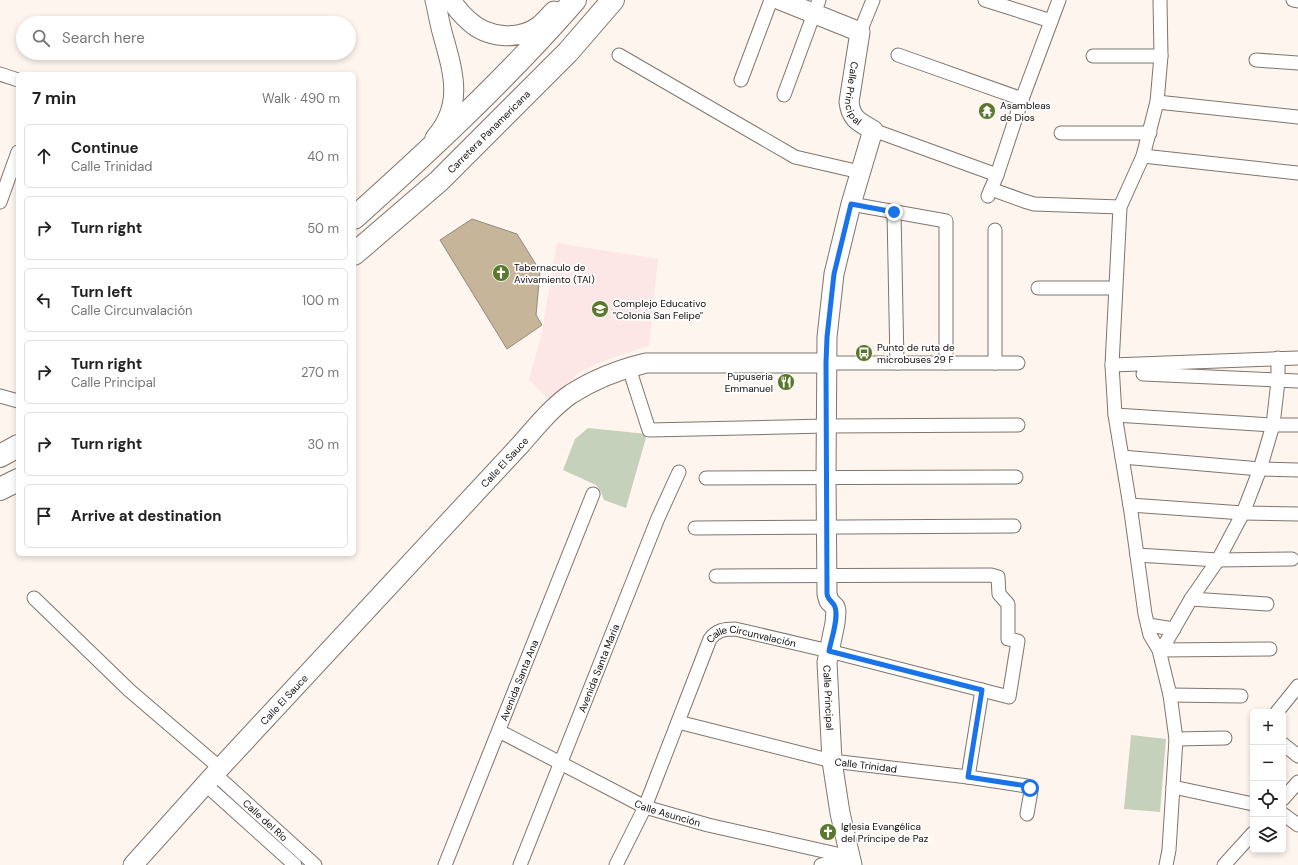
<!DOCTYPE html>
<html lang="en">
<head>
<meta charset="utf-8">
<style>
	body { margin:0; font-family:"DM Sans",sans-serif; background:#f6f6f6; color:#222 }
	.controls { position:absolute; right:12px; bottom:12px; display:grid; overflow:hidden; border-radius:6px; box-shadow:0 2px 6px #0003 }
	.controls button { width:36px; height:36px; display:grid; place-items:center; padding:0; border:0; border-bottom:1px solid #e0e0e0; background:#fff; color:#222; font:20px sans-serif }
	.stop { position:absolute; width:12px; height:12px; margin:-9px; border:3px solid #1a73e8; border-radius:50%; background:#fff }
	.stop.end { background:#1a73e8; border-color:#fff; box-shadow:0 1px 4px #0008 }
	.list { margin:0; padding:0; list-style:none }
	h2 { display:flex; justify-content:space-between; align-items:center; height:52px; margin:0; padding:0 16px; font-size:17px }
	h2 small { font-size:13px; font-weight:400; color:#767676 }
	.list li { display:grid; grid-template-columns:26px 1fr auto; gap:12px; align-items:center; box-sizing:border-box; height:64px; margin:0 8px 8px; padding:0 8px; border:1px solid #e0e0e0; border-radius:6px }
	.list b { display:block; font-size:15px; white-space:nowrap }
	.list p { margin:0; font-size:13px; white-space:nowrap; color:#767676 }
	.list em { font-size:13px; font-style:normal; color:#767676 }
	.icon { flex:none; width:22px; height:22px; fill:none; stroke:currentColor; stroke-width:2; stroke-linecap:round; stroke-linejoin:round }
	.map { position:relative; flex:none; width:1298px; height:865px; overflow:hidden }
	.search { position:absolute; background:#fff; box-shadow:0 2px 6px #0003; left:16px; top:16px; width:340px; height:44px; display:flex; align-items:center; gap:10px; box-sizing:border-box; padding:0 14px; border-radius:22px; color:#767676; font-size:15px }
	.panel { position:absolute; background:#fff; box-shadow:0 2px 6px #0003; left:16px; top:72px; width:340px; height:484px; border-radius:6px }
	.map>svg:first-child { display:block }
	.education { fill:#fde7e6 }
	.green { fill:#c6d1bc }
	.building { fill:#c7b59a; stroke:#8f8980 }
	.lines { fill:none; stroke-linecap:round; stroke-linejoin:round }
	.street-casing { stroke:#7f756f; stroke-width:15 }
	.secondary-casing { stroke:#7f756f; stroke-width:21 }
	.highway-casing { stroke:#7f756f; stroke-width:24 }
	.street { stroke:#fff; stroke-width:13 }
	.secondary { stroke:#fff; stroke-width:19 }
	.highway { stroke:#fff; stroke-width:22 }
	.route { stroke:#1a73e8; stroke-width:5 }
	.labels { text-anchor:middle; stroke-width:3.5; stroke-linejoin:round; paint-order:stroke }
	.street-label { font-size:10px; fill:#0f0b09; stroke:#fff }
	.poi-label { font-size:10px; fill:#0f0b09; stroke:#fff; text-anchor:start }
</style>
</head>
<body>
<div class="map">
<svg width="1298" height="865" viewBox="0 0 1298 865">
	<rect width="100%" height="100%" fill="#fef5ef"/>
	<path class="education" d="M557,243L658,259L649,346L608,359L578,373L552,402L529,380L541,337Z"/>
	<path class="green" d="M588,428L647,434L626,508L604,500L601,492L596,485L563,470L575,439Z
		M1131,735L1166,739L1160,812L1124,809Z"/>
	<path class="building" d="M472,219L517,234L540,271L536,315L542,325L507,349L440,240Z"/>
	<g class="lines">
		<g class="street-casing">
			<g id="street">
				<path d="M985,0L1051,21"/>
				<path d="M1160,0L1161,56L1157,102L1143,156L1120,207L1112,365L1115,415L1131,512L1145,614L1150,635L1159,650L1270,649"/>
				<path d="M1293,0L1298,1"/>
				<path d="M860,32L873,0"/>
				<path d="M619,55L795,157L860,172"/>
				<path d="M898,55L1022,99"/>
				<path d="M1093,56H1161"/>
				<path d="M1256,60L1298,63"/>
				<path d="M0,74L18,80"/>
				<path d="M741,80L771,0"/>
				<path d="M784,95L819,0"/>
				<path d="M1157,102L1298,117"/>
				<path d="M873,130L997,175"/>
				<path d="M1061,133H1150"/>
				<path d="M1143,156L1298,173"/>
				<path d="M991,189L1024,201L1034,204L1120,207"/>
				<path d="M988,196L997,175L1022,99L1059,0"/>
				<path d="M0,202L18,152"/>
				<path d="M851,204L946,221V363"/>
				<path d="M894,212L897,363"/>
				<path d="M995,230V363"/>
				<path d="M1038,288H1115"/>
				<path d="M826,363H1018"/>
				<path d="M1112,365L1298,358"/>
				<path d="M629,368L649,430L826,426L1018,425"/>
				<path d="M1143,374L1298,381"/>
				<path d="M0,396L18,401"/>
				<path d="M1115,415L1273,425H1298"/>
				<path d="M1122,457L1260,469L1298,470"/>
				<path d="M706,478L1016,477"/>
				<path d="M1130,505L1243,513L1298,514"/>
				<path d="M695,528L1014,526"/>
				<path d="M1137,555L1218,560L1292,559"/>
				<path d="M34,598L129,690L220,768"/>
				<path d="M1191,599L1267,604"/>
				<path d="M1148,625L1174,629"/>
				<path d="M1170,695L1241,696"/>
				<path d="M1277,712L1298,686"/>
				<path id="s1" d="M678,722L832,761L968,777L1027,786L1030,788L1031,791L1027,814"/>
				<path id="s2" d="M499,731L645,807L708,825L850,857"/>
				<path d="M1176,739L1225,738"/>
				<path d="M1283,744L1298,756"/>
				<path id="s3" d="M216,775L315,865"/>
				<path d="M968,777L982,690"/>
				<path d="M206,785L295,865"/>
				<path d="M1173,787L1253,804"/>
				<path d="M1283,799L1298,782"/>
				<path d="M1283,814L1298,825"/>
				<path id="s4" d="M445,865L593,494"/>
				<path id="s5" d="M520,865L658,518L679,472"/>
				<path id="s6" d="M616,865L645,807L710,639C717,630 724,629 735,629L829,651L1009,697L1018,641L1008,639V604L999,594L998,577L991,575L716,576"/>
				<path d="M821,865L848,858"/>
				<path d="M1166,865L1169,850L1176,739L1170,695L1159,650L1165,644L1191,599L1218,560L1243,513L1260,469L1273,425L1278,381V358"/>
				<path d="M1224,865L1253,833"/>
			</g>
		</g>
		<g class="secondary-casing">
			<g id="secondary">
				<path d="M451,0C456,8 462,15 469,21C487,38 519,41 539,26C544,22 549,16 554,11"/>
				<path id="s7" d="M780,0L860,32L849,102C851,119 859,122 873,130L851,204L834,274L827,337L826,477L827,594L829,601L835,607L836,611L835,623L827,662L832,761L840,813L852,865"/>
				<path d="M435,138C463,106 454,75 444,39C440,26 438,13 435,0"/>
				<path id="s8" d="M133,865L220,768L521,444C536,427 552,407 571,394C593,380 621,369 646,363H826"/>
			</g>
		</g>
		<g class="highway-casing">
			<g id="highway">
				<path d="M354,218C431,149 507,78 575,0"/>
				<path id="s9" d="M354,254L439,181L568,52L613,0"/>
				<path d="M0,456L18,446"/>
				<path d="M0,489L18,480"/>
			</g>
		</g>
		<use href="#street" class="street"/>
		<use href="#secondary" class="secondary"/>
		<use href="#highway" class="highway"/>
	</g>
	<g class="lines">
		<path class="route" d="M894,212L851,204L834,274L827,337L826,363L827,594C828,601 833,601 835,607C839,618 831,640 829,651L982,690L968,777L1027,786L1030,788"/>
	</g>
	<defs>
		<g id="temple-disc" transform="scale(0.9)"><circle r="9.5" fill="#59772d" stroke="#fff"/><path d="M0-6L5-2H3V0L6.5 2.5H4V6H1.5V3h-3V6H-4V2.5H-6.5L-3 0V-2H-5Z" fill="#fff"/></g>
		<g id="church-disc" transform="scale(0.9)"><circle r="9.5" fill="#59772d" stroke="#fff"/><path d="M-1.2-6h2.4v3.5h3.3v2.4h-3.3V6h-2.4V-.1h-3.3v-2.4h3.3Z" fill="#fff"/></g>
		<g id="university-disc" transform="scale(0.9)"><circle r="9.5" fill="#59772d" stroke="#fff"/><path d="M0-5L7-2L0 1L-7-2ZM-4 1L0 2.5L4 1V4Q0 6-4 4Z" fill="#fff"/></g>
		<g id="bus-disc" transform="scale(0.9)"><circle r="9.5" fill="#59772d" stroke="#fff"/><path d="M-5-6H5V4H4V6H2V4H-2V6H-4V4H-5ZM-3.5-4V0h7V-4ZM-3.5 1.2v1.5H-2V1.2ZM2 1.2v1.5H3.5V1.2Z" fill="#fff"/></g>
		<g id="restaurant-disc" transform="scale(0.9)"><circle r="9.5" fill="#59772d" stroke="#fff"/><path d="M-5-6h1v4h1v-4h1v4h1v-4h1v5L-1.5 .5V6h-2V.5L-5-1ZM5-6V6H3V1.5H1.5Q1.5-4 5-6Z" fill="#fff"/></g>
	</defs>
	<g fill-rule="evenodd">
		<use href="#temple-disc" x="987" y="111"/>
		<use href="#church-disc" x="501" y="273"/>
		<use href="#university-disc" x="600" y="309"/>
		<use href="#bus-disc" x="864" y="353"/>
		<use href="#restaurant-disc" x="786" y="382"/>
		<use href="#church-disc" x="828" y="832"/>
	</g>
	<g class="labels">
		<g class="street-label">
			<text dy="4" stroke="none"><textPath href="#s7" startOffset="149">Calle Principal</textPath></text>
			<text dy="4" stroke="none"><textPath href="#s9" startOffset="182">Carretera Panamericana</textPath></text>
			<text dy="4" stroke="none"><textPath href="#s8" startOffset="548">Calle El Sauce</textPath></text>
			<text dy="4" stroke="none"><textPath href="#s6" startOffset="289">Calle Circunvalación</textPath></text>
			<text dy="4" stroke="none"><textPath href="#s5" startOffset="212">Avenida Santa Maria</textPath></text>
			<text dy="4" stroke="none"><textPath href="#s4" startOffset="199">Avenida Santa Ana</textPath></text>
			<text dy="4" stroke="none"><textPath href="#s7" startOffset="773">Calle Principal</textPath></text>
			<text dy="4" stroke="none"><textPath href="#s8" startOffset="224">Calle El Sauce</textPath></text>
			<text dy="4" stroke="none"><textPath href="#s1" startOffset="193">Calle Trinidad</textPath></text>
			<text dy="4" stroke="none"><textPath href="#s2" startOffset="188">Calle Asunción</textPath></text>
			<text dy="4" stroke="none"><textPath href="#s3" startOffset="67">Calle del Río</textPath></text>
		</g>
		<g class="poi-label">
			<text x="1000" y="109">Asambleas<tspan x="1000" dy="12">de Dios</tspan></text>
			<text x="514" y="271">Tabernaculo de<tspan x="514" dy="12">Avivamiento (TAI)</tspan></text>
			<text x="613" y="307">Complejo Educativo<tspan x="613" dy="12">"Colonia San Felipe"</tspan></text>
			<text x="877" y="351">Punto de ruta de<tspan x="877" dy="12">microbuses 29 F</tspan></text>
			<text x="773" y="380" text-anchor="end">Pupuseria<tspan x="773" dy="12">Emmanuel</tspan></text>
			<text x="841" y="830">Iglesia Evangélica<tspan x="841" dy="12">del Príncipe de Paz</tspan></text>
		</g>
	</g>
</svg>
<div class="controls">
<button>+</button>
<button>−</button>
<button><svg class="icon" aria-label="locate" viewBox="0 0 24 24"><circle cx="12" cy="12" r="6"/><path d="M12 2v4M12 18v4M2 12h4M18 12h4"/></svg></button>
<button><svg class="icon" aria-label="layers" viewBox="0 0 24 24"><path d="M12 4l9 5-9 5-9-5zM3 14l9 5 9-5"/></svg></button>
</div>
<div class="stop" style="left:1030px;top:788px"></div>
<div class="stop end" style="left:894px;top:212px"></div>
<div class="search"><svg class="icon" aria-label="search" viewBox="0 0 24 24"><circle cx="10" cy="10" r="6"/><path d="M15 15l6 6"/></svg>Search here</div>
<section class="panel">
<h2>7 min<small>Walk · 490 m</small></h2>
<ul class="list">
<li><svg class="icon" aria-label="ahead" viewBox="0 0 24 24"><path d="M12 20V5M6 11l6-6 6 6"/></svg><div><b>Continue</b><p>Calle Trinidad</p></div><em>40 m</em></li>
<li><svg class="icon" aria-label="right" viewBox="0 0 24 24"><path d="M7 20v-9h11M14 6l5 5-5 5"/></svg><div><b>Turn right</b></div><em>50 m</em></li>
<li><svg class="icon" aria-label="left" viewBox="0 0 24 24"><path d="M17 20v-9H6M10 6l-5 5 5 5"/></svg><div><b>Turn left</b><p>Calle Circunvalación</p></div><em>100 m</em></li>
<li><svg class="icon" aria-label="right" viewBox="0 0 24 24"><path d="M7 20v-9h11M14 6l5 5-5 5"/></svg><div><b>Turn right</b><p>Calle Principal</p></div><em>270 m</em></li>
<li><svg class="icon" aria-label="right" viewBox="0 0 24 24"><path d="M7 20v-9h11M14 6l5 5-5 5"/></svg><div><b>Turn right</b></div><em>30 m</em></li>
<li><svg class="icon" aria-label="arrive" viewBox="0 0 24 24"><path d="M6 21V4h12l-3 4 3 4H6"/></svg><div><b>Arrive at destination</b></div></li>
</ul>
</section>
</div>
</body>
</html>
